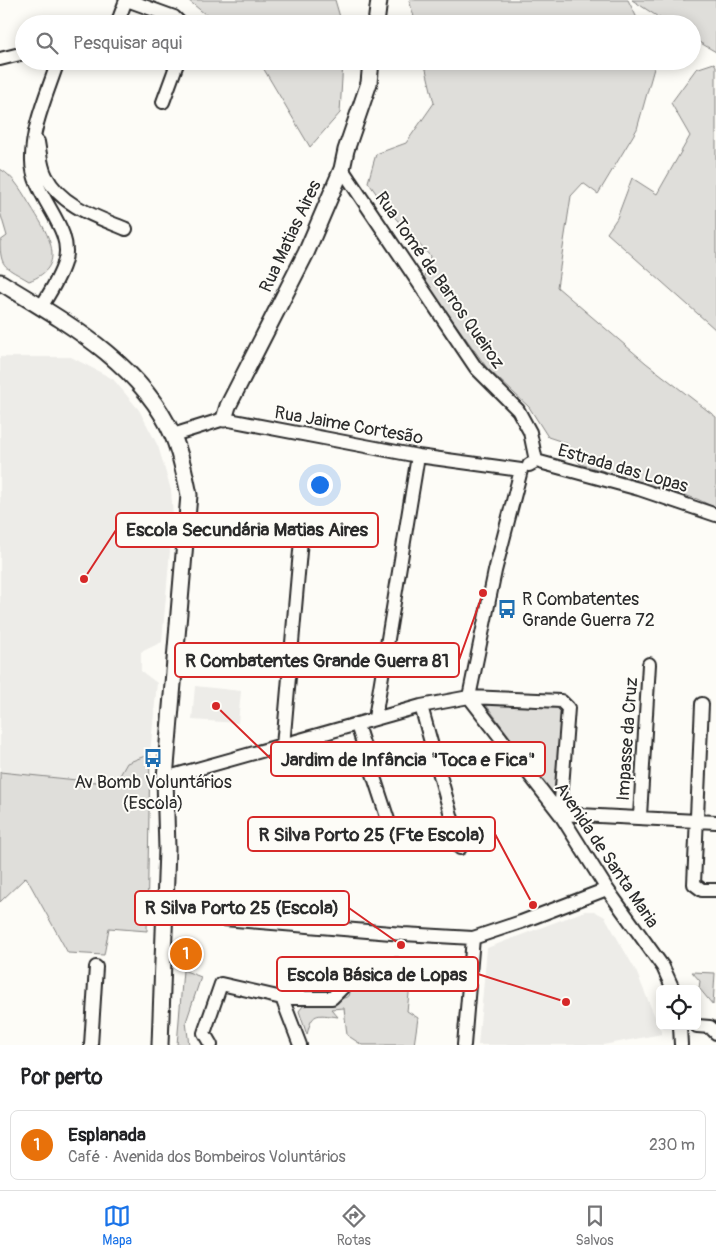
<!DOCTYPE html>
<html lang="pt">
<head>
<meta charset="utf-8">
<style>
	body { margin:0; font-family:Pangolin,sans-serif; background:#f2f2f2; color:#202124 }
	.controls { position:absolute; right:15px; bottom:15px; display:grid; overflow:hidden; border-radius:8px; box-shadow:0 2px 12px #0003 }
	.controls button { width:45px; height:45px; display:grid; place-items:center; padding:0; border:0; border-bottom:1px solid #e0e0e0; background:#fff; color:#202124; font:25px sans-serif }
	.you { position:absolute; left:319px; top:484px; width:18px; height:18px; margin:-12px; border:4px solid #fff; border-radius:50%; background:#1a73e8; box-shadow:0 0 0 8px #1a73e833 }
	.badge { display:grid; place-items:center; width:32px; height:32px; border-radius:50%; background:#1a73e8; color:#fff; font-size:16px; font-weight:700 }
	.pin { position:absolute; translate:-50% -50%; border:2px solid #fff; box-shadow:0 1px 5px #0006 }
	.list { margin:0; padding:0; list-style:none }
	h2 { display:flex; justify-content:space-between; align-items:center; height:65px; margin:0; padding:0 20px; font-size:21px }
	h2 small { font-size:16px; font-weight:400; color:#757577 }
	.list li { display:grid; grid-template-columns:32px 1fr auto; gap:15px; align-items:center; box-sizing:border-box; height:70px; margin:0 10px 10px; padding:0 10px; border:1px solid #e0e0e0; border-radius:8px }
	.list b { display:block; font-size:19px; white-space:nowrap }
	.list p { margin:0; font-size:16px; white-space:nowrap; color:#757577 }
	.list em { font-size:16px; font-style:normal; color:#757577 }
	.icon { flex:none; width:28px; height:28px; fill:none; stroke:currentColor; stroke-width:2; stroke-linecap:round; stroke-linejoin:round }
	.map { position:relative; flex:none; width:716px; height:1045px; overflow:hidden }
	.search { position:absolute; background:#fff; box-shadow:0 2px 12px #0003; left:15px; right:15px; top:15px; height:55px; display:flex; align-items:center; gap:12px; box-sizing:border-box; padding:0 18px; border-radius:28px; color:#757577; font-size:19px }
	.sheet { height:145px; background:#fff }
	nav { display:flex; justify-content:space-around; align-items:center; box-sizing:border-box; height:70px; border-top:1px solid #e0e0e0; background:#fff; font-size:14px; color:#757577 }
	nav a { display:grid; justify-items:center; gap:2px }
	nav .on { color:#1a73e8 }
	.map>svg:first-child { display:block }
	.built { fill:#edece8 }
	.green { fill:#dfdeda; stroke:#858482 }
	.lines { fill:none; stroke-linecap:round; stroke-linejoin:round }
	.minor-casing { stroke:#2b2b2b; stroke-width:16 }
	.tertiary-casing { stroke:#2b2b2b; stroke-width:19 }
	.minor { stroke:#fdfcf7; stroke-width:12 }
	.tertiary { stroke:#fdfcf7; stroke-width:15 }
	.labels { text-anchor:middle; stroke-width:4; stroke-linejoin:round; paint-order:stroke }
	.street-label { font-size:18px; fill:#2b2b2b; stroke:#fdfcf7 }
	.poi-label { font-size:18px; fill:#2b2b2b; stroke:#fdfcf7; text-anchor:start }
	.leader { fill:none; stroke:#d62828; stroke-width:2 }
	.callout-dot { fill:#d62828; stroke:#fdfcf7; stroke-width:2 }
	.callout { fill:#fdfcf7; stroke:#d62828; stroke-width:2 }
	.callout-label { font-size:19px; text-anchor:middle; font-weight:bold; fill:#2b2b2b }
</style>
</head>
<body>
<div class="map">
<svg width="716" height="1045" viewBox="0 0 716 1045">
	<rect width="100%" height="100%" fill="#fdfcf7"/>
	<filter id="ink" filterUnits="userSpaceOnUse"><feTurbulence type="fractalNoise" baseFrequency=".02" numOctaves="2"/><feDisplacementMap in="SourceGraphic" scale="10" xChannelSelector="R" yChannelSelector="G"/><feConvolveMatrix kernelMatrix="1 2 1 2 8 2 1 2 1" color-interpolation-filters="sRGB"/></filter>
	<g filter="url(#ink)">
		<path class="built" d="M0,357H71L113,379L139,410L158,446L171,490L173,516L162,642L141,652V671L157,683L150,754L127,763L115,784L0,772Z
			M195,686L241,691L238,723L192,720Z
			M585,911H594L605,917L636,971L662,1034L603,1045H478L487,948Z"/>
		<path class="green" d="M188,0H335L342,24H217Z
			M409,0H628L640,24H416Z
			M632,0H716V52L692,38V24H669Z
			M259,61H343L340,113L310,147Z
			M424,61H656L637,129L598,194L583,183L571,196L557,287L646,363L716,417V508L697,499L580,464L566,443L548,437L529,407L487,368L424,280L430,256L388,210L368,182L376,154L406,143L434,103Z
			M714,63L716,66V330L607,233L617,218L632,178L657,194L690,136L671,103L696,69Z
			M0,169C15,177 23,194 32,208C48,234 69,266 29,281C6,267 0,269 0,241L7,236L0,212Z
			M484,702L562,708L556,800Z
			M150,754L147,931L109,928L104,955L68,953L26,877L0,902V772L115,784L127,763Z
			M376,957H399L400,970L411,977L407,1011L418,1018L414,1045H362L347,1035L344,1008L331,1009L338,1017C316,1014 312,1012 307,1035L299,1011L303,1006L333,1002L349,996L352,985L363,980L365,963Z
			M183,970L201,977L186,1022L189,1045H177Z
			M692,972L715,973L713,1005L699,988L700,981Z"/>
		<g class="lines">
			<g class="minor-casing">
				<path id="minor" d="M127,0L174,17L181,24
					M117,24L126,0
					M0,59L24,53
					M163,102L178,61
					M38,142C40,153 41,167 46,176C61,206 97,217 126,229
					M342,169L476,368L518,410L530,432L536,461
					M41,307C49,294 59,279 64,263C76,229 32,197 32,161C31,128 48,92 58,61
					M173,435L224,419L418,456L521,470
					M529,465L536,461L639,489L716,515
					M469,697L560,814L607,889L663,967L673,989
					M469,697L495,571L521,470
					M702,704L694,884L702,890H716
					M421,706L460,848
					M375,718L418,456
					M357,725L390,826
					M283,746L302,528
					M165,778L421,706L469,697L561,701L568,708L560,814L716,822
					M640,816L649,664
					M164,914L403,934L473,938L521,922L607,889
					M282,998H332L344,986
					M680,1026L681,1045
					M697,1026L710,1027L716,1033
					M91,1045L96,967
					M211,1045L204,1033L221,984L282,998L300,1045
					M464,1045L473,938"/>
			</g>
			<g class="tertiary-casing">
				<path id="tertiary" d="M376,24L379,0
					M0,282C64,321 142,364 173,436C181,455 185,475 189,495L165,778L167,849L160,1045
					M224,419L228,406L306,253L342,169L346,150L369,83L371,61"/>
			</g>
			<use href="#minor" class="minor"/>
			<use href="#tertiary" class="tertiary"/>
		</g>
	</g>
	<defs>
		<g id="bus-bare" transform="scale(1.5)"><path d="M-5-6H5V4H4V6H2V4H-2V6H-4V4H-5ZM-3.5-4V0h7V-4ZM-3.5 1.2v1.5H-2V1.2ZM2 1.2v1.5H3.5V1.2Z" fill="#1f6fb2" stroke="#fdfcf7" stroke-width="2.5" paint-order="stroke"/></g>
	</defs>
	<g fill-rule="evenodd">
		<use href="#bus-bare" x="507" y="609"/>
		<use href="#bus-bare" x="153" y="758"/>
	</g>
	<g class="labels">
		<g class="street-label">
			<text transform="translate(290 236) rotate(-65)" y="6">Rua Matias Aires</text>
			<text transform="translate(440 280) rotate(55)" y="6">Rua Tomé de Barros Queiroz</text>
			<text transform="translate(349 425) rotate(10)" y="6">Rua Jaime Cortesão</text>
			<text transform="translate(623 468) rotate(16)" y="6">Estrada das Lopas</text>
			<text transform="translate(627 739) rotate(-86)" y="6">Impasse da Cruz</text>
			<text transform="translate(607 855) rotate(56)" y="6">Avenida de Santa Maria</text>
		</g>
		<g class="poi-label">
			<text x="522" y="605">R Combatentes<tspan x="522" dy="21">Grande Guerra 72</tspan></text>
			<text x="153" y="788" text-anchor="middle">Av Bomb Voluntários<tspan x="153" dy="21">(Escola)</tspan></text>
		</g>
	</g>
	<path class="leader" d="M84 579L116 530M483 593L459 660M216 706L271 759M533 905L495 834M401 945L349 908M566 1002L478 974"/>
	<g class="callout-dot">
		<circle cx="84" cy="579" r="5"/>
		<circle cx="483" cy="593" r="5"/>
		<circle cx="216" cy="706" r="5"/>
		<circle cx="533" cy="905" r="5"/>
		<circle cx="401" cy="945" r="5"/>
		<circle cx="566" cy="1002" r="5"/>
	</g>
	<g class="callout">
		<rect x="116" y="513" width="262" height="34" rx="5"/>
		<rect x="175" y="643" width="284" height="34" rx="5"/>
		<rect x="271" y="742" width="274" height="34" rx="5"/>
		<rect x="248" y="817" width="247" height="34" rx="5"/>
		<rect x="135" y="891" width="214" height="34" rx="5"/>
		<rect x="277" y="957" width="201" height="34" rx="5"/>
	</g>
	<g class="callout-label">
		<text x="247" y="536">Escola Secundária Matias Aires</text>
		<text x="317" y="667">R Combatentes Grande Guerra 81</text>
		<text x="408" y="766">Jardim de Infância "Toca e Fica"</text>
		<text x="372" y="841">R Silva Porto 25 (Fte Escola)</text>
		<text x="242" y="914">R Silva Porto 25 (Escola)</text>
		<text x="377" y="981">Escola Básica de Lopas</text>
	</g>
</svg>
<div class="controls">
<button><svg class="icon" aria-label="locate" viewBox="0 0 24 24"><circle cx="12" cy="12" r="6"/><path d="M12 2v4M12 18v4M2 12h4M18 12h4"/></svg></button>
</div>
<div class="you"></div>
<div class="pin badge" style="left:186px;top:954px;background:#e8710a">1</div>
<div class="search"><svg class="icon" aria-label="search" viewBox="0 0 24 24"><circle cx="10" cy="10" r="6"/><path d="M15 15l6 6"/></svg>Pesquisar aqui</div>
</div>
<section class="sheet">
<h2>Por perto<small></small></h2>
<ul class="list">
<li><span class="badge" style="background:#e8710a">1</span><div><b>Esplanada</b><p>Café · Avenida dos Bombeiros Voluntários</p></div><em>230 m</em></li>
</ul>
</section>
<nav>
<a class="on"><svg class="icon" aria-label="map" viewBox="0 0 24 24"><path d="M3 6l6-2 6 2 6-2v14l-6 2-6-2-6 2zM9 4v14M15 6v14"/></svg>Mapa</a>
<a><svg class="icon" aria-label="directions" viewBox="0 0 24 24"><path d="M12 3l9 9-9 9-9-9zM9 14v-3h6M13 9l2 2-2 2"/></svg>Rotas</a>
<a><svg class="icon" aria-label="saved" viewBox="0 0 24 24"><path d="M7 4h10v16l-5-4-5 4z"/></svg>Salvos</a>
</nav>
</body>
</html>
